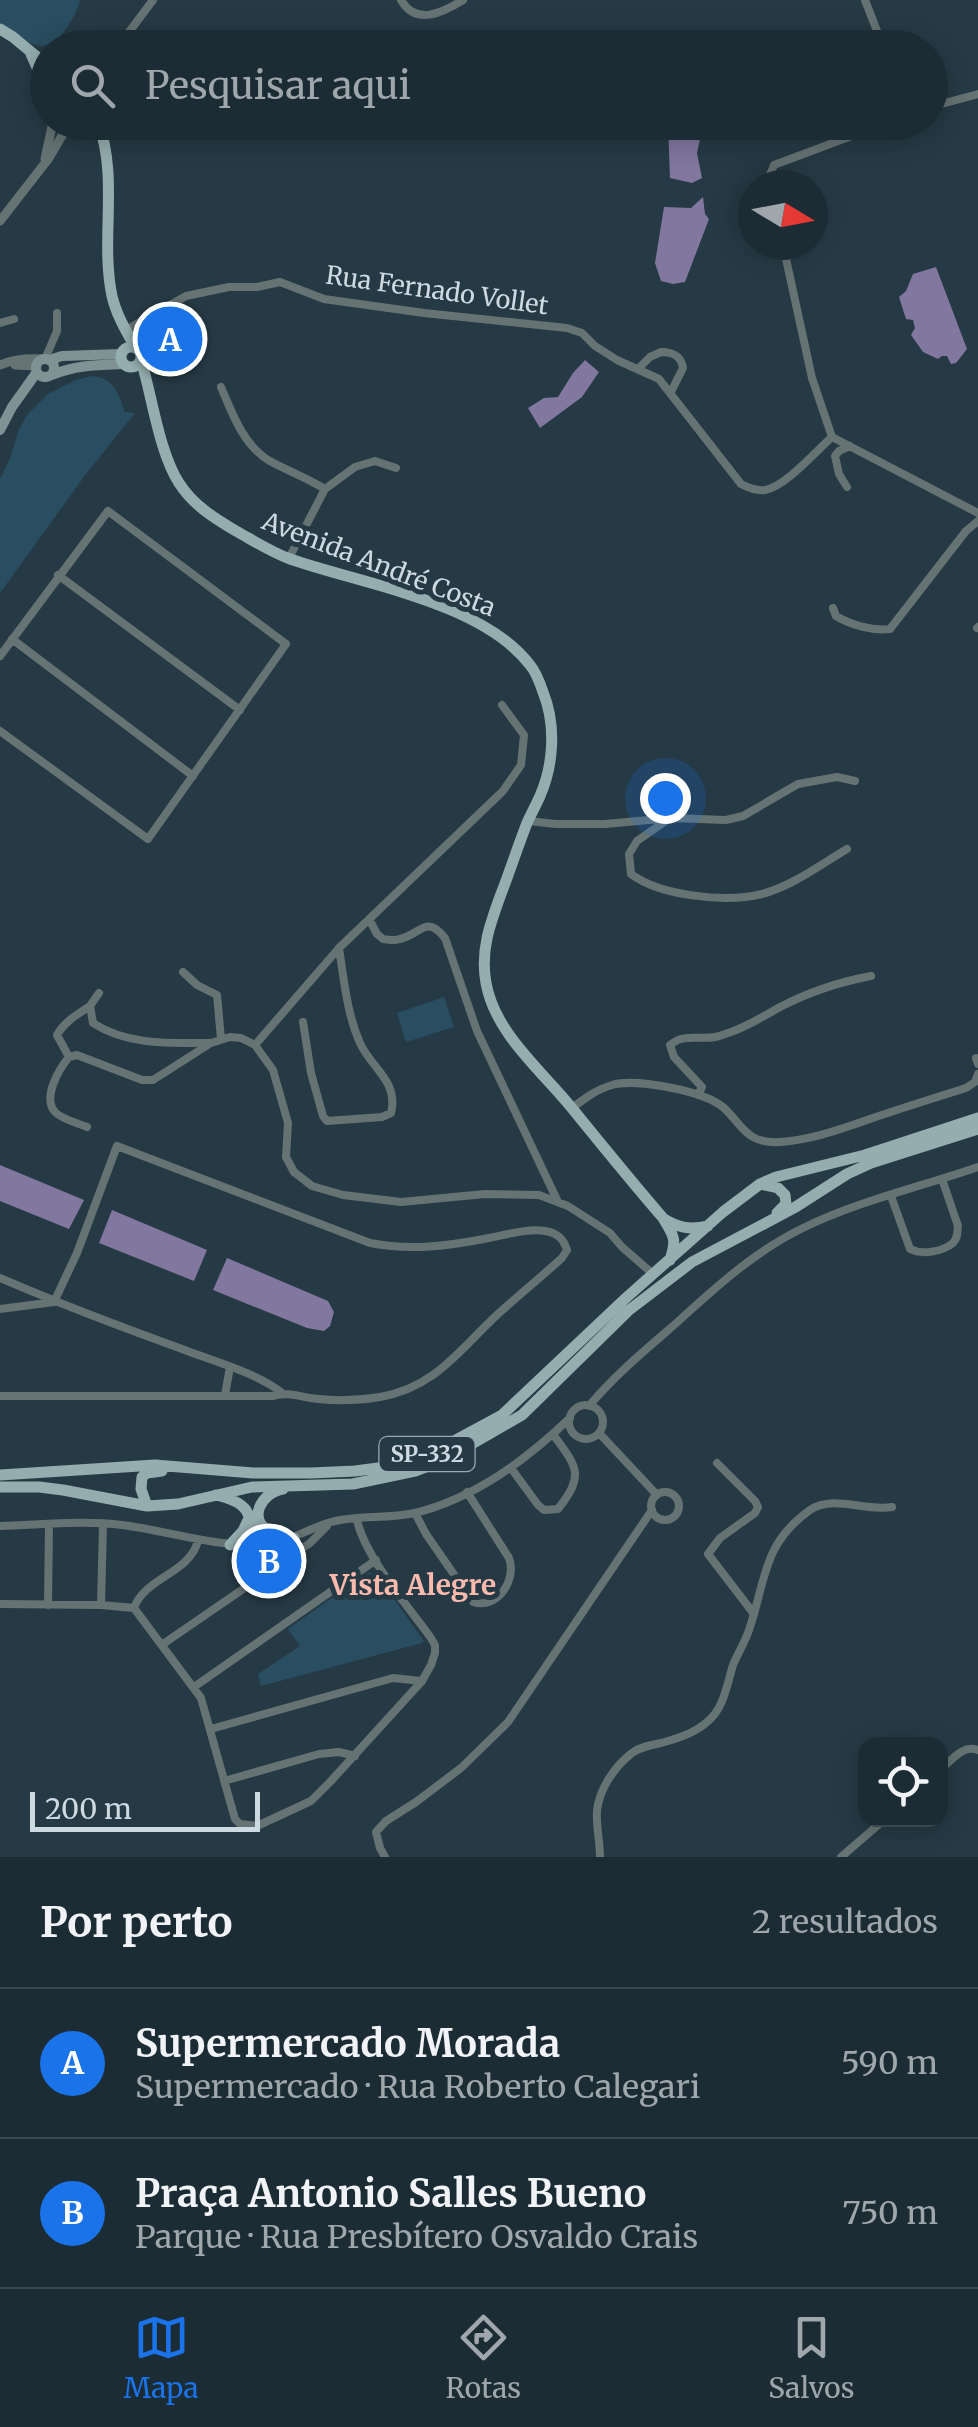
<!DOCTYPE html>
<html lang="pt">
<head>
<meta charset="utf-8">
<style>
	body { margin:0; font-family:Merriweather,serif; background:#293840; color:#f1f3f6 }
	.controls { position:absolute; right:30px; bottom:30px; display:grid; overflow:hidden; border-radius:20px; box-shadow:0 5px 25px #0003 }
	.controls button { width:90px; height:90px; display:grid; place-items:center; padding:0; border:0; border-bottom:2px solid #3a484f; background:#1c2c34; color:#f1f3f6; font:50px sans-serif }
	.compass { position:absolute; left:738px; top:170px; width:90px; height:90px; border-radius:50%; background:#1c2c34; box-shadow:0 5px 25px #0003; rotate:100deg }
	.scale { position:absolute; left:30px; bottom:25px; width:230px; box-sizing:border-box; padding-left:10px; border:5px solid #cedae1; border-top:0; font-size:28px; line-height:35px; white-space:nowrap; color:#cedae1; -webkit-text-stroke:8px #263a45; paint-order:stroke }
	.you { position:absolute; left:665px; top:798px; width:35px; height:35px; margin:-25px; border:8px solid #fff; border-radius:50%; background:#1a73e8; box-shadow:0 0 0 15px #1a73e833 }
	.badge { display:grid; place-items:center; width:65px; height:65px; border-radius:50%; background:#1a73e8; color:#fff; font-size:32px; font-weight:700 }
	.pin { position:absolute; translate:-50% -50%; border:5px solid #fff; box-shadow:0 2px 10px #0006 }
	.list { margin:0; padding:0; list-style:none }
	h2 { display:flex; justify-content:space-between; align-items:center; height:130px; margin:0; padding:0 40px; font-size:42px }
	h2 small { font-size:32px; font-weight:400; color:#a0a7ac }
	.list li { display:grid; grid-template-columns:65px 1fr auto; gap:30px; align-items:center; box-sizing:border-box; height:150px; padding:0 40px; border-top:2px solid #3a484f }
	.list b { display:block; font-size:38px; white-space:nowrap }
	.list p { margin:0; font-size:32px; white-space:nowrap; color:#a0a7ac }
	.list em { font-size:32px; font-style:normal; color:#a0a7ac }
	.icon { flex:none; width:55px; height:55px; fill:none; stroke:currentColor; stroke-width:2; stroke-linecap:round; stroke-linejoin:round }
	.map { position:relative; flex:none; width:978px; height:1857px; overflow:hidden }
	.search { position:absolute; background:#1c2c34; box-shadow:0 5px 25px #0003; left:30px; right:30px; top:30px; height:110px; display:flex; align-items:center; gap:25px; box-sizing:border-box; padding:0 35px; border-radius:55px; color:#a0a7ac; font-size:38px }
	.sheet { height:430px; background:#1c2c34 }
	nav { display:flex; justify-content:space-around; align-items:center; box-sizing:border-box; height:140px; border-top:2px solid #3a484f; background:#1c2c34; font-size:28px; color:#a0a7ac }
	nav a { display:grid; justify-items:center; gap:5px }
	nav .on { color:#1a73e8 }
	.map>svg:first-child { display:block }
	.green { fill:#294e61 }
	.water { fill:#81779f }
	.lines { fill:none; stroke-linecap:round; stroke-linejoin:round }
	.minor { stroke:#667373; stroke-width:8 }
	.tertiary { stroke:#667373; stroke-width:9 }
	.secondary { stroke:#809394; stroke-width:10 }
	.primary { stroke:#94adae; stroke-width:11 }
	.labels { text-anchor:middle; stroke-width:10; stroke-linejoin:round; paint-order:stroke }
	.shield { fill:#263a45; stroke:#9caab2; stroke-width:2.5 }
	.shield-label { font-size:22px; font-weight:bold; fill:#cedae1 }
	.street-label { font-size:25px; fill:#cedae1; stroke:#263a45 }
	.neighbourhood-label { font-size:28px; font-weight:bold; fill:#fcb9ad; stroke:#263a45 }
</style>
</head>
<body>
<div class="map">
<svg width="978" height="1857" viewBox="0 0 978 1857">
	<rect width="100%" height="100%" fill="#263a45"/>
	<path class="green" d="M0,0H79L80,1C75,17 57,52 36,45C24,41 11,30 0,23Z
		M92,376C114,378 118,393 125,412L135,413L86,474L0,593V479L10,459L19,429L27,415L48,394L76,380Z
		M444,997L454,1027L406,1042L397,1013Z
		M367,1573H375L378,1576L424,1641L422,1643L261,1686L258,1674L300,1646L288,1629Z"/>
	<path class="water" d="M668,123H702L712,129L710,136L700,139L697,153L702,178L692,183L670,178Z
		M703,197L705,214L709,219L685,282L673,284L661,281L655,263L664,207L691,208Z
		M936,267L967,349L956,363L951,364L947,356H942L938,359L923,352L911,335L915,328L913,320L906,319L899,297L906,291L913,274Z
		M585,360L599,372L582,397L540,428L528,408L544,398L558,397L573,373Z
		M0,1165L84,1200L69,1229L0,1201Z
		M112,1210L207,1250L194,1281L99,1243Z
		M227,1258L328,1301L334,1312L330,1326L324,1331L307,1328L213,1290Z"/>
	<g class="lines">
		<path class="minor" d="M401,0C416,26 442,13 463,0
			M865,0L877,31L889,48
			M117,48L153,0
			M930,107L978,94
			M770,185L769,177L774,165L889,122
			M783,245L812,378L832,437L978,513
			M0,323L14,319
			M126,330L186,296L229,287H257L280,282L324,299L424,313L567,328L582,333L595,346L617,360L659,379L741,484C749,488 756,491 765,490C786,486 816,451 832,437
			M45,359L57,331V313
			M638,369L650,357L661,352C673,352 681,356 683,368L671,392
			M221,387C232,413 243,444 268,460C286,470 307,478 325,489
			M847,487L839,474L835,456L839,451L850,446
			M289,558L325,489L355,467L375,461L396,468
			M58,575L240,710
			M833,608L836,616C851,625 872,631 890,629L966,531L978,521
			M977,628L978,627
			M12,639L193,776
			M0,656L108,511L286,644L148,839L0,731
			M667,820L637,841L629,854L631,874C660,896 726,903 762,894C792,886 820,865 847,849
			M528,821L556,824H605L671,818L726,820L743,816L798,784L837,777L855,781
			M369,919L377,934L383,939C389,940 394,941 400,939C421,934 426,914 445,938L477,1031L558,1202
			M183,972L197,985L217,995L221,1039
			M99,993L90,1006L93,1023C128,1046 172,1043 211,1043
			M303,1022L311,1073L323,1116L327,1121L382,1117L391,1113C399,1081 371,1068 360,1043C347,1014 344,980 339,948
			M255,1045L339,948L503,791L521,765L524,735L502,705
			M69,1057L57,1035C64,1022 78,1014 90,1006
			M976,1058L978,1064
			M698,1095L702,1087L674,1057L670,1045C684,1033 698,1040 715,1037C721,1036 725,1034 731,1032C748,1026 764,1016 780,1007C809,992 839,982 871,976
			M572,1108C584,1099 597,1089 612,1085C636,1078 705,1091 724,1108C744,1127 747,1144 780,1142C811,1140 841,1129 870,1119C902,1108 934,1098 966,1088L975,1082L978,1074
			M87,1127C78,1123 61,1119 55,1112C42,1098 59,1069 69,1057L77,1055L142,1080H153L211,1043L230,1037L241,1038L255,1045L273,1070L288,1123L286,1157L294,1172L312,1186L343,1195L401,1202L485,1194L539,1195L568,1206L610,1233L622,1247L653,1274
			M891,1196L910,1249C922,1255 942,1252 953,1243C958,1238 957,1233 958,1226L942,1179
			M0,1278C60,1304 121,1327 182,1349C210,1360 260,1374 282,1393
			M0,1309L54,1302
			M225,1395L230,1367
			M0,1396H273C288,1391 303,1398 319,1399C338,1401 361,1400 380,1397C436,1387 459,1350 498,1314C519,1295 541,1277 562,1258L567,1250C563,1238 557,1233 545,1231C527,1228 506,1235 489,1238C448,1246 411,1251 370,1243L117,1146L77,1253L54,1302
			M569 1422a17 17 0 1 1 34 0a17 17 0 1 1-34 0Z
			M589,1406C614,1376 644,1351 673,1326C713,1290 753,1252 803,1228C858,1201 920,1187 978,1167
			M599,1433L657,1495
			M717,1463L755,1501L758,1507L755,1513L720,1538L708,1554L754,1614
			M511,1468L538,1505L544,1510L558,1509C584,1476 578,1468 555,1437
			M651 1506a14 14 0 1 1 28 0a14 14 0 1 1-28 0Z
			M415,1513L426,1534L473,1602C498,1610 517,1579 509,1558L467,1492
			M0,1526C40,1525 82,1520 122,1525C169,1531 211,1546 258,1545C285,1545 306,1529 331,1522C357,1515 387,1519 415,1513C475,1498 526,1460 570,1418
			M0,1604L101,1605L134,1608L201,1698L235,1819L240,1824L257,1826L311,1801L331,1781L422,1681L431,1665L435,1653V1645L431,1638C408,1606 365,1557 357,1520
			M48,1605L49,1524
			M101,1605L103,1524
			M134,1608C145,1577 189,1574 198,1541
			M163,1644L310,1543L327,1526
			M194,1687L376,1560
			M211,1729L393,1678L422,1681
			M940,1770C952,1760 963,1744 978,1750
			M224,1781L319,1754L339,1752L355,1756
			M385,1857L380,1848L376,1832L386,1821L416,1802L461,1768L508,1722L652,1510
			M600,1857C600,1842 596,1826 597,1811C599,1789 615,1766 632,1753C640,1747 651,1745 661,1743C680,1738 701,1731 714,1715C725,1701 728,1681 733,1665C738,1653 745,1642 749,1630C766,1581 762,1544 810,1510C834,1494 865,1512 892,1507
			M841,1857L884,1820"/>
		<path class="tertiary" d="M45,159L53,122
			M0,221L49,158L70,122
			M0,365C14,359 28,358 42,359
			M15,365L36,366"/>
		<path class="secondary" d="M36 368a9 9 0 1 1 18 0a9 9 0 1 1-18 0Z
			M49,360L62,356L121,354
			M52,375C75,365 98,365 124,364
			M0,430L12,407L37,372"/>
		<path class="primary" d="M0,29L13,37L48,66
			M31,54L48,92
			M98,122C119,178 100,239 112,296C116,314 126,331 135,347
			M121 357a10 10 0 1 1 20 0a10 10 0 1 1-20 0Z
			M141,360C152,396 159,452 179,483C193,505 214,518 236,531C254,541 271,552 290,559C362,584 482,602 530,665C536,672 540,683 543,692C556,724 554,764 540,796C536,805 531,814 527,823C518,846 510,871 501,894C490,924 480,951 486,983C495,1033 540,1069 571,1107C601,1144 631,1181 663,1218C674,1236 677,1239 670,1260
			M760,1184L778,1188L785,1195L786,1204L777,1213
			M664,1219C679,1228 690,1230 708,1226
			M0,1475L155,1465L253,1473H311L355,1471L386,1467L412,1460L439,1449L502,1415L627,1297L723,1212L760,1184L776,1177L865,1155L978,1118
			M0,1487H39L63,1490L147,1506L178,1504L252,1487L353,1484L415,1471L444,1460L522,1415L628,1311L692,1262L794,1208L847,1174L871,1163L978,1129
			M283,1489C260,1493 248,1520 269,1531C276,1535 286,1536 294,1538
			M216,1495C251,1503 250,1514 256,1546
			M147,1506L141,1489L142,1477L147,1473L162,1471
			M230,1545L243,1531L249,1518"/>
	</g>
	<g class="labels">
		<rect class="shield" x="379.5" y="1437" width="95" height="34" rx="8"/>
		<g class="shield-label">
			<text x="427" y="1462">SP-332</text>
		</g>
		<g class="street-label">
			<text transform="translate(437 290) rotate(8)" y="9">Rua Fernado Vollet</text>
			<text transform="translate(379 564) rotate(21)" y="9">Avenida André Costa</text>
		</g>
		<g class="neighbourhood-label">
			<text x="413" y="1595">Vista Alegre</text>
		</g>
	</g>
</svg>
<div class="controls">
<button><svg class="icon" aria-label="locate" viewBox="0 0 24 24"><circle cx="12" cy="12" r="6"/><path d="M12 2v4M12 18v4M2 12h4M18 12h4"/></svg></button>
</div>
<svg class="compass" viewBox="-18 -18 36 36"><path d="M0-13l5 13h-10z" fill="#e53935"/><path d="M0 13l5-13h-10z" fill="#a0a7ac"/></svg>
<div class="scale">200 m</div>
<div class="you"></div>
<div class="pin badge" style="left:170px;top:339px">A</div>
<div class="pin badge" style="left:269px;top:1561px">B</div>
<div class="search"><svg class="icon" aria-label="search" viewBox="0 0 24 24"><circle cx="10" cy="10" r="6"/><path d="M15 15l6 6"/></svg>Pesquisar aqui</div>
</div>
<section class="sheet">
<h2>Por perto<small>2 resultados</small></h2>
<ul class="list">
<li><span class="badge">A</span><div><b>Supermercado Morada</b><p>Supermercado · Rua Roberto Calegari</p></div><em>590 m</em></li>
<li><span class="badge">B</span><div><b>Praça Antonio Salles Bueno</b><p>Parque · Rua Presbítero Osvaldo Crais</p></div><em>750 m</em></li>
</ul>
</section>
<nav>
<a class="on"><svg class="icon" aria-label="map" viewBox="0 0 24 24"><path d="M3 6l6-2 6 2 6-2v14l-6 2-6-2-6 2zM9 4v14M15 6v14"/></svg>Mapa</a>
<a><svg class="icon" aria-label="directions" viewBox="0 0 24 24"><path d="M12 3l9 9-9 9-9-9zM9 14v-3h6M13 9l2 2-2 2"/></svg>Rotas</a>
<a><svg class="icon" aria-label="saved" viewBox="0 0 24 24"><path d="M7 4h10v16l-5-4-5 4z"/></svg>Salvos</a>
</nav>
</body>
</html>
